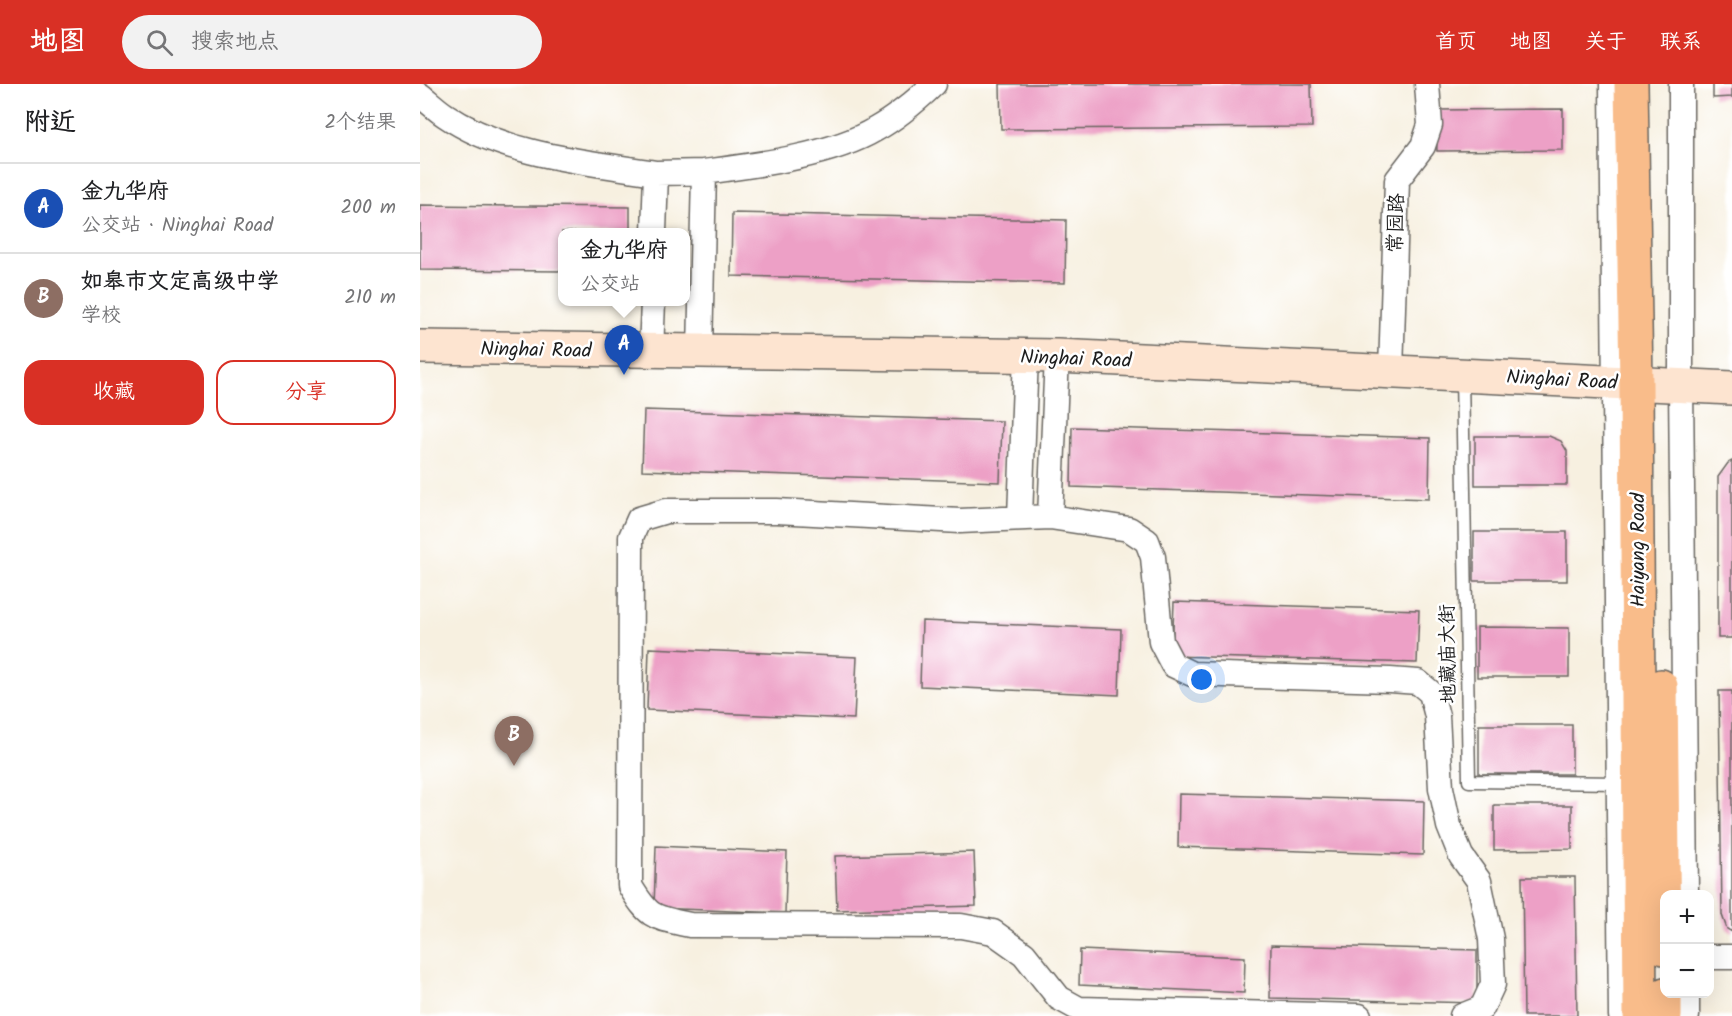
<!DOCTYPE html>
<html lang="zh">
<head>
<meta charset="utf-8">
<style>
	body { margin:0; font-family:Kalam,"LXGW WenKai TC",sans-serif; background:#f2f2f2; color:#202124 }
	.controls { position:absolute; right:18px; bottom:18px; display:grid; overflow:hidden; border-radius:12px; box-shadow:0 6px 24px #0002 }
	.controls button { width:54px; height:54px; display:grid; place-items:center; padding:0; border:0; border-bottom:2px solid #e0e0e0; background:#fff; color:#202124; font:30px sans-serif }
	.you { position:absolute; left:782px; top:596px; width:21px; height:21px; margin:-15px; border:4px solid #fff; border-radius:50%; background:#1a73e8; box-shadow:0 0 0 9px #1a73e833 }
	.badge { display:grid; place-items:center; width:39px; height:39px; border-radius:50%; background:#d93025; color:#fff; font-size:20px; font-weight:700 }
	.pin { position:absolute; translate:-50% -50px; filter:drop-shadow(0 2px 3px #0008) }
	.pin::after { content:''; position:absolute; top:32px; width:21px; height:18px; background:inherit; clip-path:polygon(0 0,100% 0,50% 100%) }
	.popup { position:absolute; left:138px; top:144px; width:132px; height:78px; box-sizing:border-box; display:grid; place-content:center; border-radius:12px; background:#fff; filter:drop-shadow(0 2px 4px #0005); font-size:20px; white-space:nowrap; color:#757577 }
	.popup b { font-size:22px; color:#202124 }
	.popup::after { content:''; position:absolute; left:50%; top:100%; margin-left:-12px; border:12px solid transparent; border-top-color:#fff }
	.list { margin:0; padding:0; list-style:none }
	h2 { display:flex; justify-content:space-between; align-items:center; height:78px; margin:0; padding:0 24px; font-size:26px }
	h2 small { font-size:20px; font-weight:400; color:#757577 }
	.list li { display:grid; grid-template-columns:39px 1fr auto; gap:18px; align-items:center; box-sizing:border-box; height:90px; padding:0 24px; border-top:2px solid #e0e0e0 }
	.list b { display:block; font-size:22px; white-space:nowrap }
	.list p { margin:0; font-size:20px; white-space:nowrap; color:#757577 }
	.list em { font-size:20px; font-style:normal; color:#757577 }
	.actions { display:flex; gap:12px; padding:18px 24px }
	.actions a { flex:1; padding:14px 0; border:2px solid #d93025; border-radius:18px; text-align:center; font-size:21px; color:#d93025 }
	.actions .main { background:#d93025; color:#fff }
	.icon { flex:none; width:33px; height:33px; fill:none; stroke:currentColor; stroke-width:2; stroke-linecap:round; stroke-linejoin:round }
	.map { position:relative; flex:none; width:1312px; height:932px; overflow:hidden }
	header { display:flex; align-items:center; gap:36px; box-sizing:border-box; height:84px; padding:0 30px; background:#d93025; color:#fff }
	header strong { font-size:28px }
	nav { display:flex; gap:33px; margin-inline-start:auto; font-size:21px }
	.search { width:420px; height:54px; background:#f2f2f2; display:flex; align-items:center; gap:15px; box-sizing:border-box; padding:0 21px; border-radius:33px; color:#757577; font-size:22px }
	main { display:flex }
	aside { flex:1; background:#fff }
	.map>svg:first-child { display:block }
	.building { fill:#eda0c6 }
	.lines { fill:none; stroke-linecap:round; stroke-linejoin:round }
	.lane-casing { stroke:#696661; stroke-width:15 }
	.street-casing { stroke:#696661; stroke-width:27 }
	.secondary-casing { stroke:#696661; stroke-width:36 }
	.primary-casing { stroke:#696661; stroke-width:36 }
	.lane { stroke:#fff; stroke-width:12 }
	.street { stroke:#fff; stroke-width:24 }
	.secondary { stroke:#fde4d0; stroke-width:33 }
	.primary { stroke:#f9bc8a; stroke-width:33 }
	.labels { text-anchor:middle; stroke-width:5; stroke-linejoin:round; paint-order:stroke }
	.street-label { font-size:20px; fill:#1c1c1c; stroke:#fff }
</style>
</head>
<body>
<header>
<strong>地图</strong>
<div class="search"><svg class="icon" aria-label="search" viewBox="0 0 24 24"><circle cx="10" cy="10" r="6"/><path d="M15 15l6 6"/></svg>搜索地点</div>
<nav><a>首页</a><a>地图</a><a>关于</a><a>联系</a></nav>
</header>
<main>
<aside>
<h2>附近<small>2个结果</small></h2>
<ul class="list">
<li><span class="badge" style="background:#1a4fb4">A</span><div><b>金九华府</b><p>公交站 · Ninghai Road</p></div><em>200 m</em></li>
<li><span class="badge" style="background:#8d6e63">B</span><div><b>如皋市文定高级中学</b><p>学校</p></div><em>210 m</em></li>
</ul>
<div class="actions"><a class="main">收藏</a><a>分享</a></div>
</aside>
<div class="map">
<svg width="1312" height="932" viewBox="0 0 1312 932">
	<rect width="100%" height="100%" fill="#fff"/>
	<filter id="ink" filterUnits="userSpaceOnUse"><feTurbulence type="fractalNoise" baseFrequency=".0167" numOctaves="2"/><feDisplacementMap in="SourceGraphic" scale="12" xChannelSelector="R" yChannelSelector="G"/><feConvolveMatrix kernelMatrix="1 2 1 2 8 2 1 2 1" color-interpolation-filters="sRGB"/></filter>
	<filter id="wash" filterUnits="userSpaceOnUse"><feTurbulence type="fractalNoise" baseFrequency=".008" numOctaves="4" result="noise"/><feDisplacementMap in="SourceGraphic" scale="24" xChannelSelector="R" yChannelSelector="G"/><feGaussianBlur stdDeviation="1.35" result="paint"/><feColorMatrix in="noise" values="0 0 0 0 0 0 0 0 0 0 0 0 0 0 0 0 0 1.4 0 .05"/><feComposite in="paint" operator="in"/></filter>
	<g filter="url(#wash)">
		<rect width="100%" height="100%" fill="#f7f0e0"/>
		<g id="blocks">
			<path class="building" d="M580,0H891L892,43L581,45Z
				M1293,0H1312V13L1293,14Z
				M1143,25V66L1017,67L1016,26Z
				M0,121L210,123V148H142V187L0,186Z
				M312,129L646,136L645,199L311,192Z
				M224,326L582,337L580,398L222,386Z
				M652,343L1010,354L1009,415L651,403Z
				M1055,352H1129L1141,357L1147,367V401H1055Z
				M1312,377V554H1298V393L1308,379Z
				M1054,448H1147V497H1054Z
				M754,518L999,526L997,579L752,572Z
				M502,537L701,545L699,611L500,602Z
				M1057,543L1149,544V593H1057Z
				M229,564L437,573L434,635L227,626Z
				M1299,607H1312V848L1307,845L1302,831Z
				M1059,641H1152V690H1059Z
				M759,710L1004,717L1003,771L758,763Z
				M1074,721H1152V765L1074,766Z
				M236,762L367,768L365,829L234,824Z
				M554,768L556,822L417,826L415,772Z
				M1102,793H1155L1157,932H1104Z
				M851,861L1057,866V919L850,914Z
				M660,866L825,873L824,909L659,901Z"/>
		</g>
	</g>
	<g filter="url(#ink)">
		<use href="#blocks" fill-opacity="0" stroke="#696661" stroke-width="1.5"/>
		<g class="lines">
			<g class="lane-casing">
				<path id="lane" d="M1042,291L1049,697L1200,699"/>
			</g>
			<g class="street-casing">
				<path id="street" d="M1192,0L1201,932
					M1261,0V300L1266,810
					M0,11C8,17 16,25 25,31C85,72 166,78 236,89L234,148
					M236,89L284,88
					M231,267L233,218
					M280,268L284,88C336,81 411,72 456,45C478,33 496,17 514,0
					M971,288L977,96L1003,62L1010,41L1007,0
					M600,433L606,271
					M630,433L637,272
					M1290,873H1312
					M1267,910V932
					M939,932L659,925L639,914L604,870L573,848L541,842L270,841C233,833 230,835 210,802L211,453L219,435L246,427H357L540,437L630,433L709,445L727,457L733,473L741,558L753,581L772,590L970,596L998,598L1011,609L1017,632L1021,704L1029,742L1041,772L1059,797L1071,855L1073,900L1062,924L1042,932"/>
			</g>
			<g class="secondary-casing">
				<path id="secondary" d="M0,263L637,272L1312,304"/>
			</g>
			<g class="primary-casing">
				<path id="primary" d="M1211,0L1216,299L1220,932
					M1241,602L1244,864
					M1245,910V932"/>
			</g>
			<use href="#lane" class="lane"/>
			<use href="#street" class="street"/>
			<use href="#secondary" class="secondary"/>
			<use href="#primary" class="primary"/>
		</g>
	</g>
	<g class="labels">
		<g class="street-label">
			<text transform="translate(975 139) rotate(-88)" y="7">常园路</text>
			<text transform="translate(116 265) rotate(1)" y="7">Ninghai Road</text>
			<text transform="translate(656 274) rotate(2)" y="7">Ninghai Road</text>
			<text transform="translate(1142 295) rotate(3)" y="7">Ninghai Road</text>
			<text transform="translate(1217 466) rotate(-90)" y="7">Haiyang Road</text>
			<text transform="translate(1027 570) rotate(-91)" y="7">地藏庙大街</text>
		</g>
	</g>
</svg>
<div class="controls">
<button>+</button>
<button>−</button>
</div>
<div class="you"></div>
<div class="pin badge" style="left:204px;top:291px;background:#1a4fb4">A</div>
<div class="popup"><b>金九华府</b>公交站</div>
<div class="pin badge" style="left:94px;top:682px;background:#8d6e63">B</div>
</div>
</main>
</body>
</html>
